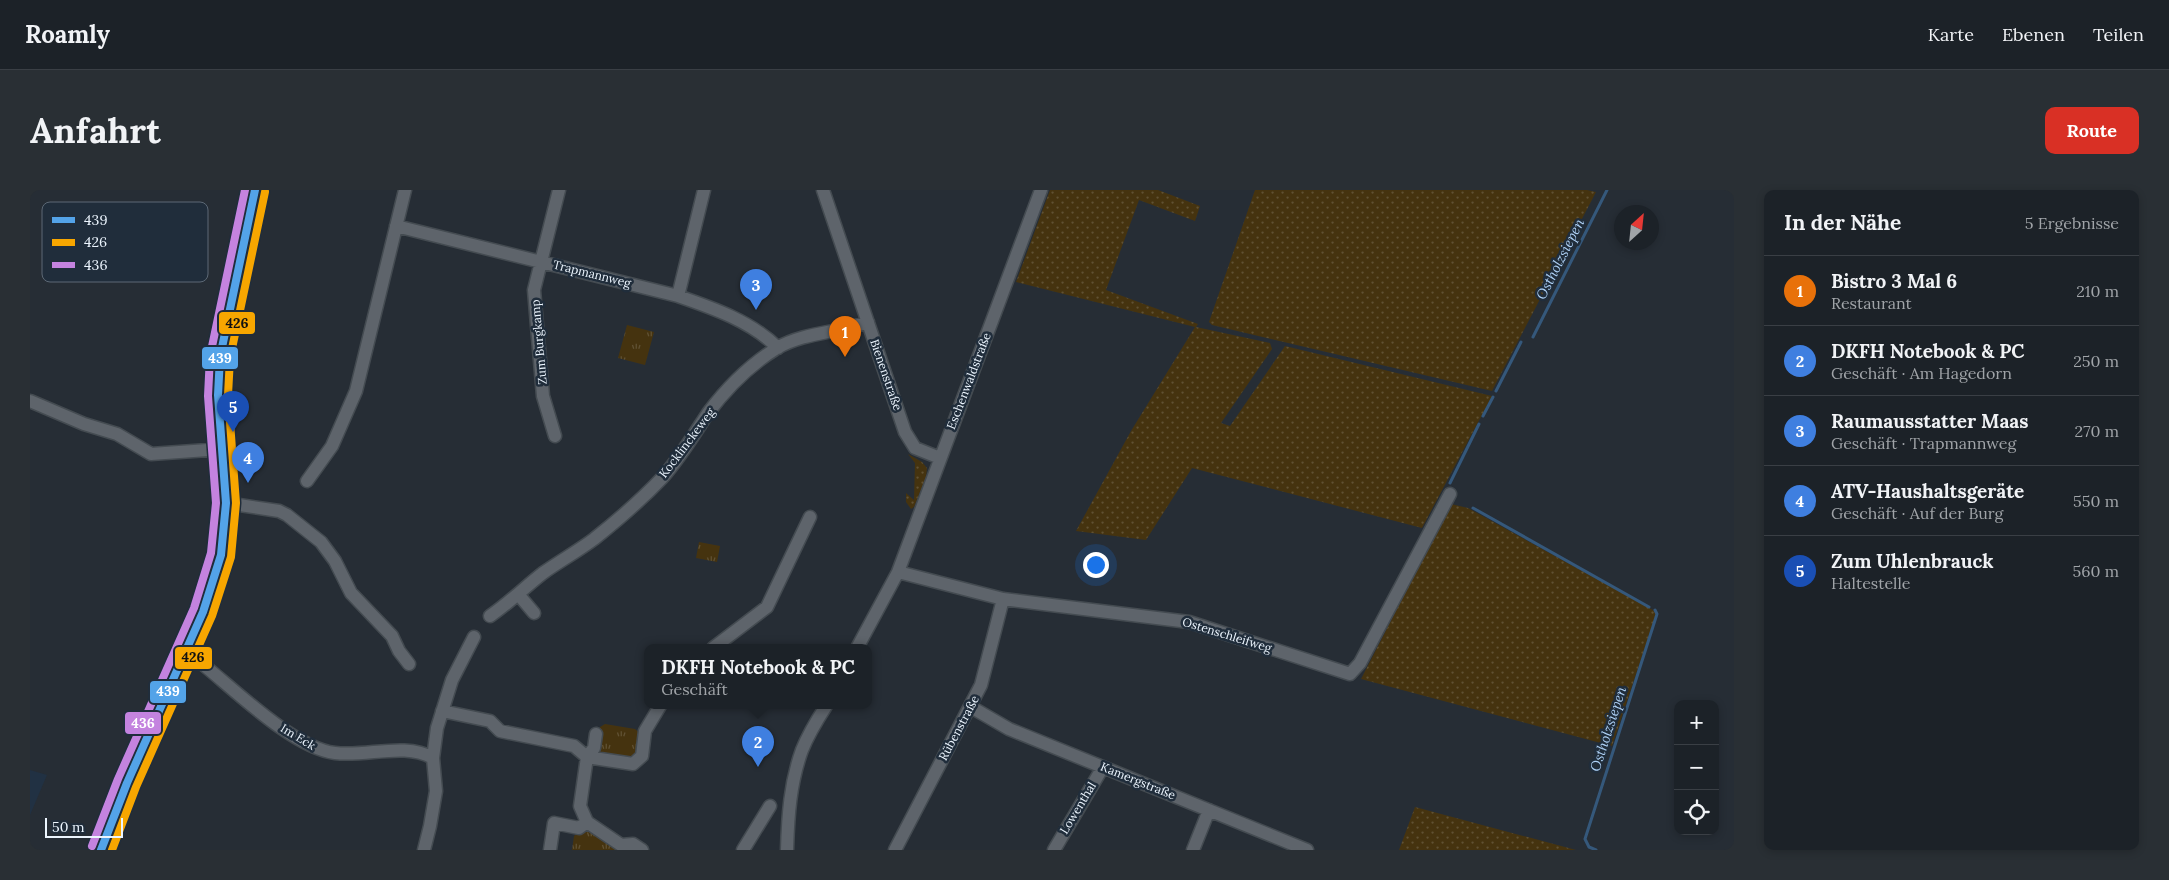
<!DOCTYPE html>
<html lang="de">
<head>
<meta charset="utf-8">
<style>
	body { margin:0; font-family:Lora,serif; background:#292f34; color:#f1f3f6 }
	.controls { position:absolute; right:15px; bottom:15px; display:grid; overflow:hidden; border-radius:10px; box-shadow:0 2px 8px #0003 }
	.controls button { width:45px; height:45px; display:grid; place-items:center; padding:0; border:0; border-bottom:1px solid #3a3f45; background:#1c2228; color:#f1f3f6; font:25px sans-serif }
	.compass { position:absolute; left:1584px; top:15px; width:45px; height:45px; border-radius:50%; background:#1c2228; box-shadow:0 2px 8px #0003; rotate:27deg }
	.scale { position:absolute; left:15px; bottom:12px; width:78px; box-sizing:border-box; padding-left:5px; border:2px solid #ecf5fe; border-top:0; font-size:14px; line-height:18px; white-space:nowrap; color:#ecf5fe; -webkit-text-stroke:4px #202d3b; paint-order:stroke }
	.you { position:absolute; left:1065px; top:374px; width:18px; height:18px; margin:-12px; border:4px solid #fff; border-radius:50%; background:#1a73e8; box-shadow:0 0 0 8px #1a73e833 }
	.badge { display:grid; place-items:center; width:32px; height:32px; border-radius:50%; background:#d93025; color:#fff; font-size:16px; font-weight:700 }
	.pin { position:absolute; translate:-50% -41px; filter:drop-shadow(0 1px 2px #0008) }
	.pin::after { content:''; position:absolute; top:26px; width:18px; height:15px; background:inherit; clip-path:polygon(0 0,100% 0,50% 100%) }
	.popup { position:absolute; left:614px; top:454px; width:228px; height:65px; box-sizing:border-box; display:grid; place-content:center; border-radius:10px; background:#1c2228; filter:drop-shadow(0 1px 4px #0005); font-size:16px; white-space:nowrap; color:#a0a4a8 }
	.popup b { font-size:19px; color:#f1f3f6 }
	.popup::after { content:''; position:absolute; left:50%; top:100%; margin-left:-10px; border:10px solid transparent; border-top-color:#1c2228 }
	.list { margin:0; padding:0; list-style:none }
	h2 { display:flex; justify-content:space-between; align-items:center; height:65px; margin:0; padding:0 20px; font-size:21px }
	h2 small { font-size:16px; font-weight:400; color:#a0a4a8 }
	.list li { display:grid; grid-template-columns:32px 1fr auto; gap:15px; align-items:center; box-sizing:border-box; height:70px; padding:0 20px; border-top:1px solid #3a3f45 }
	.list b { display:block; font-size:19px; white-space:nowrap }
	.list p { margin:0; font-size:16px; white-space:nowrap; color:#a0a4a8 }
	.list em { font-size:16px; font-style:normal; color:#a0a4a8 }
	.icon { flex:none; width:28px; height:28px; fill:none; stroke:currentColor; stroke-width:2; stroke-linecap:round; stroke-linejoin:round }
	.map { position:relative; flex:none; width:1704px; height:660px; overflow:hidden; border-radius:10px }
	header { display:flex; align-items:center; gap:30px; box-sizing:border-box; height:70px; padding:0 25px; background:#1c2228; border-bottom:1px solid #3a3f45 }
	header strong { font-size:24px }
	nav { display:flex; gap:28px; margin-inline-start:auto; font-size:18px }
	.intro { display:flex; align-items:center; justify-content:space-between; box-sizing:border-box; height:120px; padding:0 30px }
	h1 { margin:0; font-size:35px }
	.button { padding:12px 22px; border-radius:10px; background:#d93025; color:#fff; font-size:18px; font-weight:700 }
	main { display:flex; gap:30px; padding:0 30px }
	aside { flex:1; background:#1c2228; border-radius:10px; box-shadow:0 2px 8px #0003 }
	.map>svg:first-child { display:block }
	.built { fill:#213143 }
	.grass { fill:url(#grass-dots) }
	.park { fill:url(#park-tufts) }
	.lines { fill:none; stroke-linecap:round; stroke-linejoin:round }
	.stream { stroke:#35587b; stroke-width:3 }
	.minor-casing { stroke:#444b51; stroke-width:15 }
	.minor { stroke:#5e646b; stroke-width:12 }
	.bus-1-casing { stroke:#202d3b; stroke-width:11 }
	.bus-2-casing { stroke:#202d3b; stroke-width:11 }
	.bus-3-casing { stroke:#202d3b; stroke-width:11 }
	.bus-1 { stroke:#53a3e8; stroke-width:8 }
	.bus-2 { stroke:#f7a600; stroke-width:8 }
	.bus-3 { stroke:#c483df; stroke-width:8 }
	.labels { text-anchor:middle; stroke-width:5; stroke-linejoin:round; paint-order:stroke }
	.street-label { font-size:12px; fill:#ecf5fe; stroke:#202d3b }
	.water-label { font-size:14px; font-style:italic; fill:#aed1f6; stroke:#202d3b }
	.key { fill:#202d3b; stroke:#5d6976; stroke-width:1 }
	.key-label { font-size:14px; fill:#ecf5fe }
	.line-badge { stroke:#202d3b; stroke-width:2 }
	.badge-label { font-size:14px; text-anchor:middle; font-weight:bold; fill:#fff }
	.pale-badge-label { font-size:14px; text-anchor:middle; font-weight:bold; fill:#111 }
</style>
</head>
<body>
<header>
<strong>Roamly</strong>
<nav><a>Karte</a><a>Ebenen</a><a>Teilen</a></nav>
</header>
<div class="intro"><h1>Anfahrt</h1><a class="button">Route</a></div>
<main>
<div class="map">
<svg width="1704" height="660" viewBox="0 0 1704 660">
	<defs>
		<pattern id="grass-dots" width="8" height="8" patternUnits="userSpaceOnUse" patternTransform="scale(1.25)"><rect width="8" height="8" fill="#45330f"/><path d="M2 2h.1M6 6h.1" fill="none" stroke="#605133" stroke-width="1.8" stroke-linecap="round"/></pattern>
		<pattern id="park-tufts" width="24" height="20" patternUnits="userSpaceOnUse" patternTransform="scale(1.25)"><rect width="24" height="20" fill="#45330f"/><path d="M3 7l-1-3M5 7V3M7 7l1-3M15 17l-1-3M17 17v-4M19 17l1-3" fill="none" stroke="#605133"/></pattern>
	</defs>
	<rect width="100%" height="100%" fill="#262d35"/>
	<path class="built" d="M0,580L17,585L0,625Z"/>
	<path class="grass" d="M1020,0H1128L1170,16L1165,31L1109,10L1076,100L1168,134L1166,137L1240,153L1242,159L1191,233L1200,236L1255,156L1462,206L1392,338L1162,278L1116,350L1046,341L1101,241L1165,137L986,92Z
		M1225,0H1557L1566,2L1462,201L1182,135L1179,132Z
		M878,264L892,272L897,278L896,287L884,317L881,319L876,312V303L884,310L885,273Z
		M1421,314L1438,318L1623,420L1626,424L1582,556L1331,489Z
		M1385,617L1546,660H1369Z"/>
	<path class="park" d="M597,135L624,142L615,175L588,168Z
		M669,352L690,356L687,372L666,368Z
		M575,534L605,539L611,544L609,564L602,569L575,566L567,559L570,537Z
		M555,637L586,660H542L544,646Z"/>
	<g class="lines">
		<path class="stream" d="M1503,147L1577,0
			M1466,201L1491,152
			M1453,226L1463,207
			M1420,293L1449,234
			M1443,318L1619,417
			M1566,660L1559,657L1555,649L1627,424L1625,420"/>
		<g class="minor-casing">
			<path id="minor" d="M793,0L875,242L885,258L910,268
				M366,36L648,106C683,118 721,131 748,158
				M648,106L674,0
				M0,211L54,234L87,244L121,264L192,259
				M525,246L513,206L504,100L529,0
				M277,291L302,256L326,201L375,0
				M196,313L249,321L257,325L291,352L305,371L321,403L362,446L369,461L379,474
				M868,382L973,409L1159,432L1320,484L1330,473L1420,304
				M488,404L504,423
				M460,426C479,413 495,397 513,383C530,371 548,361 564,349C588,330 611,310 632,288C650,268 663,246 678,223C696,199 721,174 747,158C775,142 808,143 838,132
				M683,458L737,417L780,327
				M827,458L868,382L1011,0
				M156,463L170,472C204,499 263,558 305,563C338,567 374,552 403,568
				M941,517L979,539L1277,660
				M412,521L460,531L470,541L544,556L557,567L603,574L612,566L615,541L630,516
				M566,544L564,558L557,567L550,616L557,632L591,655L603,654L612,660
				M71,660L97,593L173,422L191,365L196,313L188,205L190,167L225,0
				M394,660L400,636L406,601L403,568L407,538L422,490L444,447
				M520,660L524,633L549,638L557,632
				M713,660L740,616
				M757,660C758,626 760,593 772,560C778,545 787,530 796,516
				M865,660L951,495L973,409
				M1024,660L1073,577
				M1163,660L1179,620"/>
		</g>
		<use href="#minor" class="minor"/>
		<g class="bus-1-casing">
			<path id="bus-1" d="M71,660L97,593L173,422L191,365L196,313L188,205L190,167L225,0"/>
		</g>
		<g class="bus-2-casing">
			<path id="bus-2" d="M82,660L106,597L182,426L201,367L206,313L198,205L200,168L235,2"/>
		</g>
		<g class="bus-3-casing">
			<path id="bus-3" d="M62,656L88,589L164,418L181,363L186,313L178,206L180,166L215,0"/>
		</g>
		<use href="#bus-1" class="bus-1"/>
		<use href="#bus-2" class="bus-2"/>
		<use href="#bus-3" class="bus-3"/>
	</g>
	<g class="labels">
		<g class="street-label">
			<text transform="translate(562 84) rotate(14)" y="4">Trapmannweg</text>
			<text transform="translate(509 152) rotate(-95)" y="4">Zum Burgkamp</text>
			<text transform="translate(856 185) rotate(71)" y="4">Bienenstraße</text>
			<text transform="translate(939 191) rotate(-69)" y="4">Eschenwaldstraße</text>
			<text transform="translate(657 253) rotate(-53)" y="4">Kocklinckeweg</text>
			<text transform="translate(1197 445) rotate(17)" y="4">Ostenschleifweg</text>
			<text transform="translate(929 538) rotate(-62)" y="4">Rübenstraße</text>
			<text transform="translate(268 547) rotate(31)" y="4">Im Eck</text>
			<text transform="translate(1108 591) rotate(22)" y="4">Kamergstraße</text>
			<text transform="translate(1048 618) rotate(-59)" y="4">Lowenthal</text>
		</g>
		<g class="water-label">
			<text transform="translate(1530 69) rotate(-63)" y="5">Ostholzsiepen</text>
			<text transform="translate(1578 539) rotate(-72)" y="5">Ostholzsiepen</text>
		</g>
	</g>
	<rect x="12" y="12" width="166" height="80" rx="8" class="key"/>
	<rect x="22" y="27" width="23" height="6" fill="#53a3e8"/>
	<rect x="22" y="49" width="23" height="7" fill="#f7a600"/>
	<rect x="22" y="72" width="23" height="6" fill="#c483df"/>
	<g class="key-label">
		<text x="54" y="35">439</text>
		<text x="54" y="57">426</text>
		<text x="54" y="80">436</text>
	</g>
	<g class="line-badge">
		<rect x="188" y="121" width="38" height="24" rx="5" fill="#f7a600"/>
		<rect x="171" y="156" width="38" height="24" rx="5" fill="#53a3e8"/>
		<rect x="144" y="456" width="39" height="24" rx="5" fill="#f7a600"/>
		<rect x="119" y="490" width="38" height="24" rx="5" fill="#53a3e8"/>
		<rect x="94" y="521" width="38" height="24" rx="5" fill="#c483df"/>
	</g>
	<g class="badge-label">
		<text x="190" y="173">439</text>
		<text x="138" y="506">439</text>
		<text x="113" y="538">436</text>
	</g>
	<g class="pale-badge-label">
		<text x="207" y="138">426</text>
		<text x="163" y="472">426</text>
	</g>
</svg>
<div class="controls">
<button>+</button>
<button>−</button>
<button><svg class="icon" aria-label="locate" viewBox="0 0 24 24"><circle cx="12" cy="12" r="6"/><path d="M12 2v4M12 18v4M2 12h4M18 12h4"/></svg></button>
</div>
<svg class="compass" viewBox="-18 -18 36 36"><path d="M0-13l5 13h-10z" fill="#e53935"/><path d="M0 13l5-13h-10z" fill="#a0a4a8"/></svg>
<div class="scale">50 m</div>
<div class="you"></div>
<div class="pin badge" style="left:815px;top:167px;background:#e8710a">1</div>
<div class="pin badge" style="left:728px;top:577px;background:#3f7fe0">2</div>
<div class="popup"><b>DKFH Notebook &amp; PC</b>Geschäft</div>
<div class="pin badge" style="left:726px;top:120px;background:#3f7fe0">3</div>
<div class="pin badge" style="left:218px;top:293px;background:#3f7fe0">4</div>
<div class="pin badge" style="left:203px;top:242px;background:#1a4fb4">5</div>
</div>
<aside>
<h2>In der Nähe<small>5 Ergebnisse</small></h2>
<ul class="list">
<li><span class="badge" style="background:#e8710a">1</span><div><b>Bistro 3 Mal 6</b><p>Restaurant</p></div><em>210 m</em></li>
<li><span class="badge" style="background:#3f7fe0">2</span><div><b>DKFH Notebook &amp; PC</b><p>Geschäft · Am Hagedorn</p></div><em>250 m</em></li>
<li><span class="badge" style="background:#3f7fe0">3</span><div><b>Raumausstatter Maas</b><p>Geschäft · Trapmannweg</p></div><em>270 m</em></li>
<li><span class="badge" style="background:#3f7fe0">4</span><div><b>ATV-Haushaltsgeräte</b><p>Geschäft · Auf der Burg</p></div><em>550 m</em></li>
<li><span class="badge" style="background:#1a4fb4">5</span><div><b>Zum Uhlenbrauck</b><p>Haltestelle</p></div><em>560 m</em></li>
</ul>
</aside>
</main>
</body>
</html>
